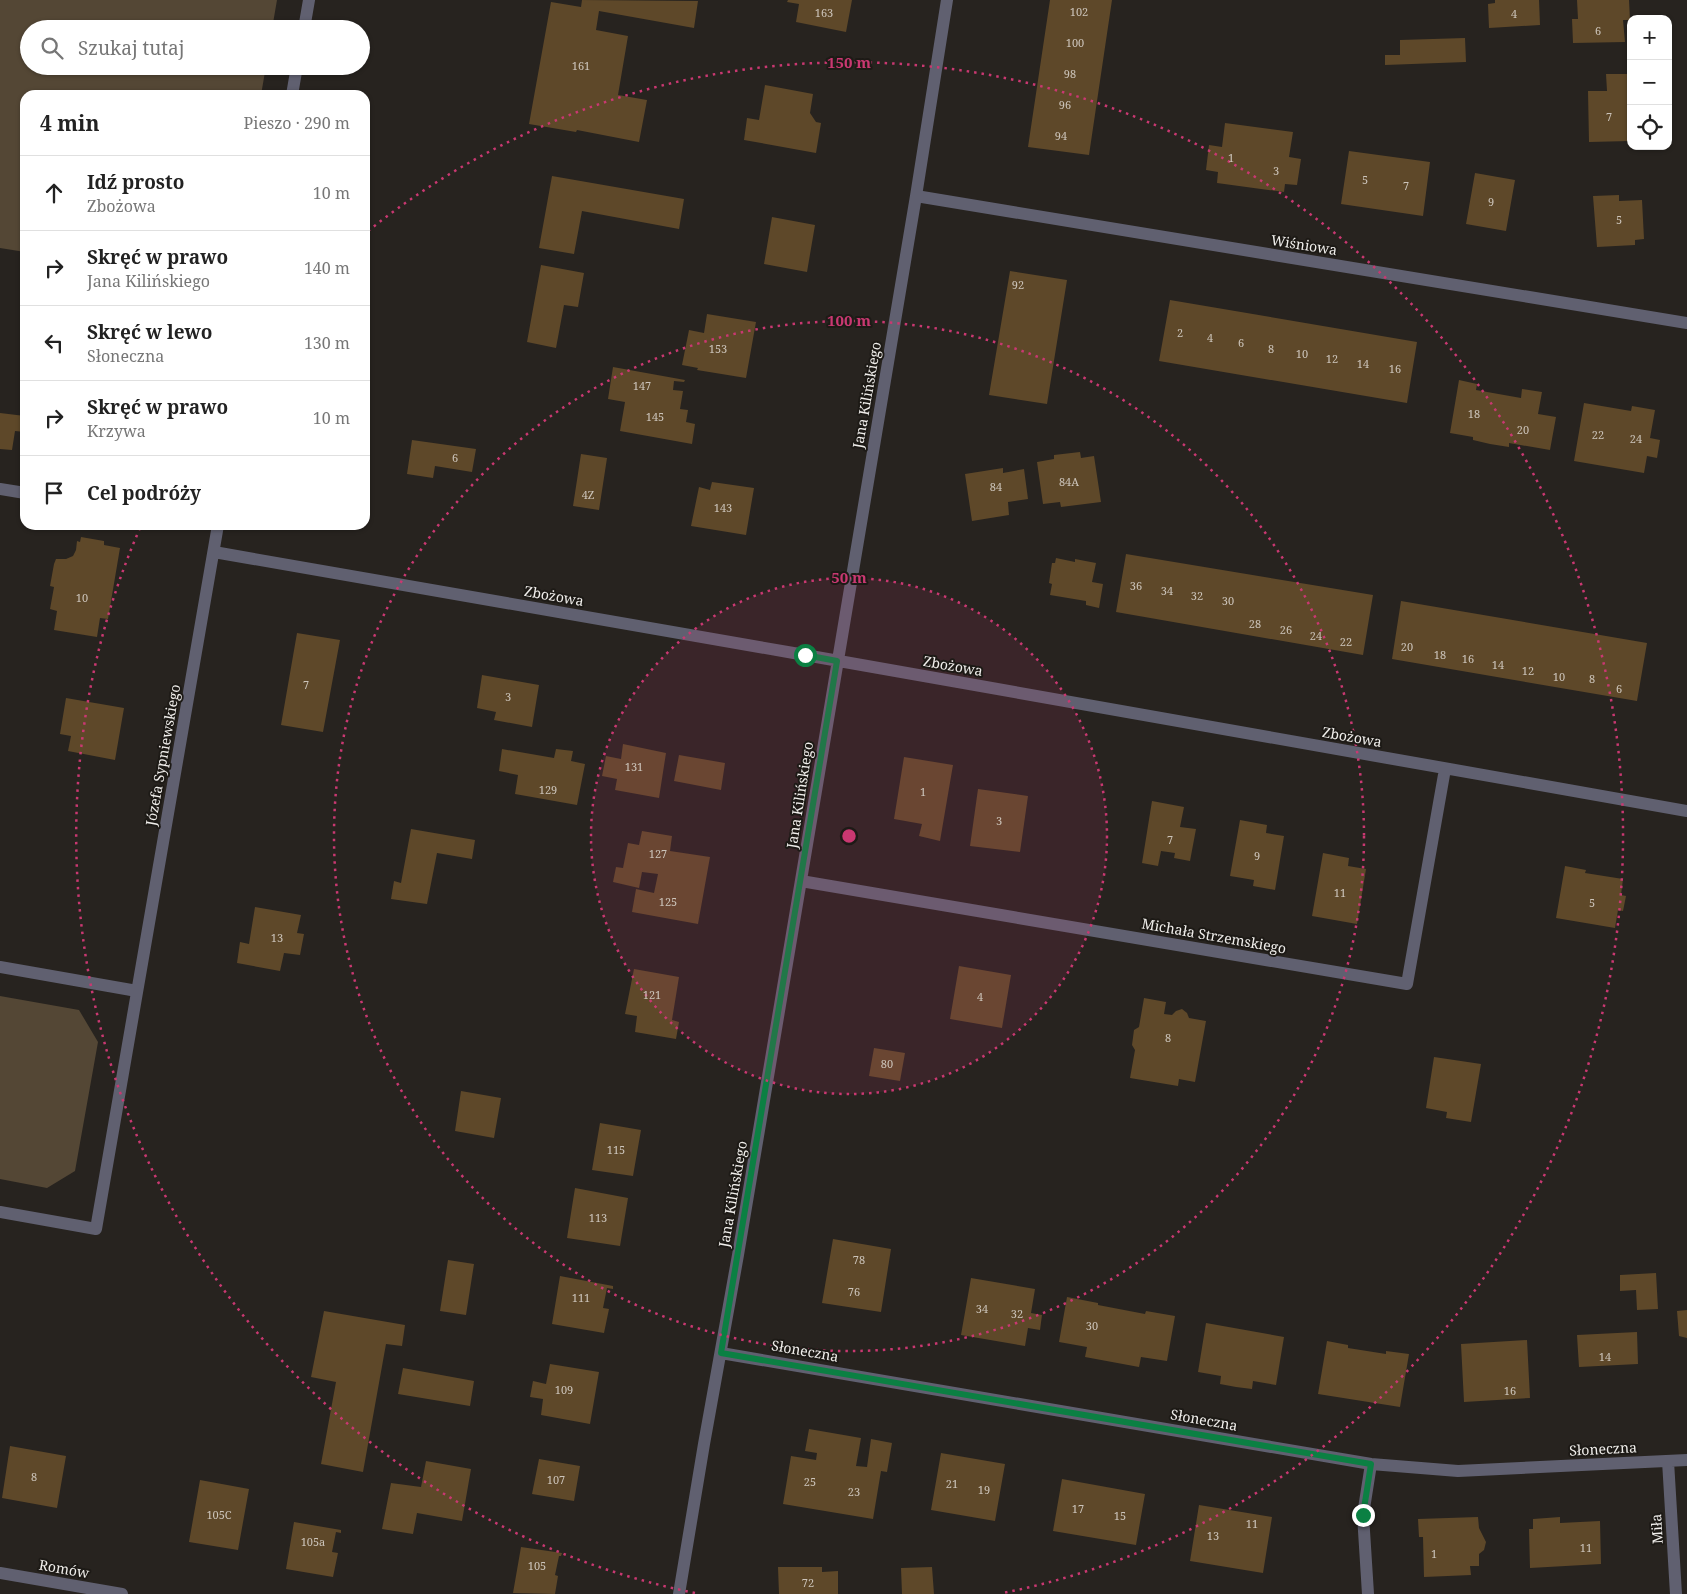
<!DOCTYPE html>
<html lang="pl">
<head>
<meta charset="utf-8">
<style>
	body { margin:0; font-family:"Noto Serif",serif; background:#f6f6f6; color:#222 }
	.controls { position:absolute; right:15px; top:15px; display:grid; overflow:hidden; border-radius:10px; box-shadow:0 1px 4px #0004 }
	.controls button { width:45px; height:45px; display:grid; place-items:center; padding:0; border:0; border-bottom:1px solid #e0e0e0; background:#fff; color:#222; font:25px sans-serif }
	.stop { position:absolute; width:15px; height:15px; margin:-11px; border:4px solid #0b8043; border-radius:50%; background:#fff }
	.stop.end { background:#0b8043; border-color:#fff; box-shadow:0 1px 5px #0008 }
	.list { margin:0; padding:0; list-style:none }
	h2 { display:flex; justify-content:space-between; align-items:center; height:65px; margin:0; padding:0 20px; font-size:21px }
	h2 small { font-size:16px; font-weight:400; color:#767676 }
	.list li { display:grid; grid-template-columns:32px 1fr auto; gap:15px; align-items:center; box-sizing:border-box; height:75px; padding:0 20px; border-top:1px solid #e0e0e0 }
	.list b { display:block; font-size:19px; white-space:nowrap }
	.list p { margin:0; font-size:16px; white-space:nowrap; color:#767676 }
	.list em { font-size:16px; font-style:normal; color:#767676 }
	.icon { flex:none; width:28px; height:28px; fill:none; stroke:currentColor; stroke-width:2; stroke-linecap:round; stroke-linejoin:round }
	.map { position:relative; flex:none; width:1687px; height:1594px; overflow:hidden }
	.search { position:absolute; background:#fff; box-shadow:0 1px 4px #0004; left:20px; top:20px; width:350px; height:55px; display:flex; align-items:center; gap:12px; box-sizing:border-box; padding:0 18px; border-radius:28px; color:#767676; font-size:19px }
	.panel { position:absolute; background:#fff; box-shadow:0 1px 4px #0004; left:20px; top:90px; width:350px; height:440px; border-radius:15px }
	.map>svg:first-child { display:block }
	.green { fill:#544735 }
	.building { fill:#5e4829 }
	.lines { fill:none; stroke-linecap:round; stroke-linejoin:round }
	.street { stroke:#606070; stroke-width:12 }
	.route { stroke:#0b8043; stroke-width:6 }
	.ring { fill:none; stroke:#c93871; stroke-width:2.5; stroke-dasharray:2.5 5 }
	.labels { text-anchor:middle; stroke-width:4; stroke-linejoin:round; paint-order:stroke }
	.number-label { font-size:11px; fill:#ccc4ba }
	.street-label { font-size:14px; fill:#f0eeeb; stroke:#1d1a16 }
	.centre { fill:#c93871; stroke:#1d1a16; stroke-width:2.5 }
	.ring-label { font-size:15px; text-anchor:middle; font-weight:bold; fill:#c93871; stroke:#1d1a16; stroke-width:4; stroke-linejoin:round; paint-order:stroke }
</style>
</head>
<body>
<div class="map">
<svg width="1687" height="1594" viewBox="0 0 1687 1594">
	<rect width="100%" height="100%" fill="#27231f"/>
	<path class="green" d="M0,0H277L272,29H29V66H266L261,95H25V252L0,248Z
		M0,996L79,1010L98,1042L75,1171L47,1188L0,1179Z"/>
	<path class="building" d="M582,0L698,1L694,28L599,11L596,30L628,36L618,95L647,100L639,142L577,130L576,132L529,124L551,2L581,7Z
		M788,0H852L846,32L796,22L799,4L787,2Z
		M1050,0H1112L1089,155L1028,147Z
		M1495,0H1539L1540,25L1489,28L1488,4L1495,3Z
		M1577,0H1629L1630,20H1623L1625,42L1573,43L1572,19H1578Z
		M1465,38L1466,62L1385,65V55H1400V40Z
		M1606,74H1631V94H1629L1630,141L1589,142L1588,91H1607Z
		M765,85L813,94L810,113L816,122L821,123L816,153L744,140L747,118L759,120Z
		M1225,123L1293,132L1289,157L1301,159L1297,185L1285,184L1284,192L1217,183L1218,172L1206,170L1209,145L1222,147Z
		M1349,151L1430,162L1423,216L1341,204Z
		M1475,173L1515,180L1506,231L1466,224Z
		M552,176L684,199L679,229L582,211L574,254L539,248Z
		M1619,195V201L1642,200L1644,239L1635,240V245L1597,247L1593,196Z
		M772,217L815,225L807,272L764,264Z
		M541,265L584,273L578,307L564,305L556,348L527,342Z
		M1010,271L1067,280L1047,404L989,395Z
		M1170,300L1417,342L1407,403L1159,361Z
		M707,314L756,322L746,378L697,370L698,368L682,365L689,330L704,333Z
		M613,367L685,380L684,382L674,381L673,390L683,391L680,409L688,410L686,422L695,424L692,444L620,431L625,402L608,399Z
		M1459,380L1477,384L1476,390L1521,398L1522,389L1542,392L1538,414L1556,417L1550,450L1509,443V447L1490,444L1473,440V437L1450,433Z
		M1584,403L1631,411L1632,406L1655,410L1650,438L1660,440L1657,458L1647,456L1644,473L1574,461Z
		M0,413L25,416V432L15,431L12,450L0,449Z
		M412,440L476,449L472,472L435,466L433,478L407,474Z
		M1080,452L1081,458L1094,456L1101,502L1061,507L1060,502L1043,504L1037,462L1054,459V455Z
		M581,454L607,458L599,510L573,506Z
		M1003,468V473L1024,469L1028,499L1008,502L1009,515L972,521L965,474Z
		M712,482L754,488L746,535L691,526L699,487L710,490Z
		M81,537L104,541V545L120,548L108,619L100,618L97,637L54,630L57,611L50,609L54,587L50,586L54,564L56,559H66L73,556L76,550L77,541L80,542Z
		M1126,554L1373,595L1363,655L1116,612Z
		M1056,558L1075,562V559L1096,563L1092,582L1103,584L1099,608L1086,605V601L1050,595L1052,584L1049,583L1052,563H1055Z
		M1401,601L1647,643L1637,701L1392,659Z
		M297,633L340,640L323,732L281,725Z
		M482,675L539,685L532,727L494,720L496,712L477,708Z
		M66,698L124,708L115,760L68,751L71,736L60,734Z
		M623,744L666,753L659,798L615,790L617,779L602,776L606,756L621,759Z
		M502,749L554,758L556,749L573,751L571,761L585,764L577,805L515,794L518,775L499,771Z
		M679,755L725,763L721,790L674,781Z
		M904,757L953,765L940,841L919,836L922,824L894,819Z
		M978,789L1028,796L1020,852L970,846Z
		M1152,801L1184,807L1180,827L1196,829L1190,861L1174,858L1175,853L1161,851L1158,866L1142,863Z
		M1240,820L1267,825L1266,833L1284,836L1275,890L1253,886L1254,880L1230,876Z
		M411,829L475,840L472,859L437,853L427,904L391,899L394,881L401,883Z
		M642,831L672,836L670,851L710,857L698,924L632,912L636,889L654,893L658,874L642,872L639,888L613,882L616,867L623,868L628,843L639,845Z
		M1323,853L1349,858L1348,866L1366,869L1357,924L1312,916Z
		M1565,866L1586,870L1585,873L1623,879L1621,895L1626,896L1623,911L1618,910L1615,928L1556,918Z
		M255,907L301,915L297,933L304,934L300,955L284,953L280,971L237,963L240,942L249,944Z
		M959,966L1011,975L1002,1028L950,1019Z
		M634,969L679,977L672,1020L679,1022L676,1039L635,1032L637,1016L625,1014Z
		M1144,998L1166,1002L1164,1014L1172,1015L1176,1011L1182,1009L1187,1013L1189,1018L1206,1021L1195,1082L1179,1079L1178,1086L1130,1078L1135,1050L1132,1045L1134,1030L1139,1027Z
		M874,1048L905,1053L900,1081L869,1076Z
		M1434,1057L1481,1064L1471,1122L1446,1118L1447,1112L1426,1108Z
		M461,1091L501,1098L494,1138L455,1131Z
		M600,1123L641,1130L633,1176L592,1170Z
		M575,1188L628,1198L620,1246L567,1238Z
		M833,1239L891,1249L881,1312L822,1303Z
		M448,1260L474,1264L466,1315L440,1311Z
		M1656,1273L1658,1309L1637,1310L1636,1290L1620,1291V1275Z
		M560,1276L613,1286V1289L607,1288L603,1308L609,1309L604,1333L552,1324Z
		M971,1278L1035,1289L1031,1313L1042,1315L1040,1330L1028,1328L1025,1346L961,1335Z
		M1067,1297L1098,1303V1305L1145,1314L1146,1311L1175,1316L1167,1361L1141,1357L1139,1367L1085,1357L1087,1347L1059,1342Z
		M1687,1310V1338L1679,1336L1677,1311Z
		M324,1311L405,1325L402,1346L386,1344L363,1472L321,1464L336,1382L311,1377Z
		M1206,1323L1284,1337L1276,1385L1253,1381L1252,1389L1236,1387L1220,1384L1221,1376L1198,1372Z
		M1637,1332L1638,1364L1579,1367L1577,1335Z
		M1527,1340L1530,1398L1464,1402L1461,1344Z
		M1327,1341L1348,1345V1348L1386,1354V1351L1409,1354L1400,1407L1318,1394Z
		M550,1364L599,1372L590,1424L541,1415L543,1399L530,1397L533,1381L546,1384Z
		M403,1368L474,1381L470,1406L398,1394Z
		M809,1429L861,1438L856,1466L867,1467L871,1439L892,1443L887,1472L881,1471L873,1519L783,1504L791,1456L816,1460L817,1453L805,1451Z
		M10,1446L66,1456L57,1508L2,1498Z
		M941,1453L1005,1464L995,1521L931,1510Z
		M539,1459L580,1466L574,1501L532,1494Z
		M426,1461L471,1469L462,1521L417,1513L413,1534L382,1529L391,1483L421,1487Z
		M1062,1479L1145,1494L1136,1545L1053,1531Z
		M200,1480L249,1489L238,1550L189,1542Z
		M1199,1505L1272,1517L1263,1573L1190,1561Z
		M1478,1517L1479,1528L1486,1542L1484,1550L1479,1554V1566H1470L1471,1575L1424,1577L1423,1537H1419L1418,1519Z
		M1560,1517V1523L1600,1521L1601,1564L1530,1568L1529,1529H1533V1519Z
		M294,1522L341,1530V1533L336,1532L332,1552L338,1553L333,1577L286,1569Z
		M521,1547L562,1553L561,1556H559L555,1575L558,1576L555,1594L513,1593Z
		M778,1567H822V1572L838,1571V1594H779Z
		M932,1567L934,1594H902L901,1568Z"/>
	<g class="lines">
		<path class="street" d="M304,29L309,0
			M292,95L297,66
			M916,196L1687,323
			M0,489L25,493
			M214,552L805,655L1687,811
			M801,881L1407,984L1445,769
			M0,967L137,991
			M0,1212L96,1229L218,525
			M721,1353L1371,1464L1458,1471L1687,1460
			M1668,1461L1676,1594
			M0,1573L122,1594
			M679,1594L704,1444L738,1255L916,196L947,0
			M1368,1594L1363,1515L1371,1464"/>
	</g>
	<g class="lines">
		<path class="route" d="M805,655L837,661L721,1353L1371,1464L1363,1515"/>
	</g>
	<circle cx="849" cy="836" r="258" fill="#c93871" fill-opacity=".12"/>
	<g class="ring">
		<circle cx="849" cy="836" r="258"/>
		<circle cx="849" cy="836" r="515"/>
		<path d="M695 1593A773 773 0 0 1 140 528M368 231A773 773 0 1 1 1003 1593"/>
	</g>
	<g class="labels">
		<g class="number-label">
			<text x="1079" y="16">102</text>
			<text x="824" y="17">163</text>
			<text x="1514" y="18">4</text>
			<text x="1598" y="35">6</text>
			<text x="1075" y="47">100</text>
			<text x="581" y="70">161</text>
			<text x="1070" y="78">98</text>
			<text x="1065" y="109">96</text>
			<text x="1609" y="121">7</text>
			<text x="1061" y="140">94</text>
			<text x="1231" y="162">1</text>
			<text x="1276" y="175">3</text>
			<text x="1365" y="184">5</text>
			<text x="1406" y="190">7</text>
			<text x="1491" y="206">9</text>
			<text x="1619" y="224">5</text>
			<text x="1018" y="289">92</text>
			<text x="1180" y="337">2</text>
			<text x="1210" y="342">4</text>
			<text x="1241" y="347">6</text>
			<text x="718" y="353">153</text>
			<text x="1271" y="353">8</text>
			<text x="1302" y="358">10</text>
			<text x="1332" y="363">12</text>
			<text x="1363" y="368">14</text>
			<text x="1395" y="373">16</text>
			<text x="642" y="390">147</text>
			<text x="1474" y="418">18</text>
			<text x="655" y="421">145</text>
			<text x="1523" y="434">20</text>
			<text x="1598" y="439">22</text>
			<text x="1636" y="443">24</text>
			<text x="455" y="462">6</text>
			<text x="1069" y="486">84A</text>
			<text x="996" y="491">84</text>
			<text x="588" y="499">4Z</text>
			<text x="723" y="512">143</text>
			<text x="1136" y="590">36</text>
			<text x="1167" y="595">34</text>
			<text x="1197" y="600">32</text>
			<text x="82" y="602">10</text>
			<text x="1228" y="605">30</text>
			<text x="1255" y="628">28</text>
			<text x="1286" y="634">26</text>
			<text x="1316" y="640">24</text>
			<text x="1346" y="646">22</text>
			<text x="1407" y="651">20</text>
			<text x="1440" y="659">18</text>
			<text x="1468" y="663">16</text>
			<text x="1498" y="669">14</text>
			<text x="1528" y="675">12</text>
			<text x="1559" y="681">10</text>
			<text x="1592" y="683">8</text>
			<text x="306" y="689">7</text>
			<text x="1619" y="693">6</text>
			<text x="508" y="701">3</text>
			<text x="634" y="771">131</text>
			<text x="548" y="794">129</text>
			<text x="923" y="796">1</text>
			<text x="999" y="825">3</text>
			<text x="1170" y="844">7</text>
			<text x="658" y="858">127</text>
			<text x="1257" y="860">9</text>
			<text x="1340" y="897">11</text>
			<text x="668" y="906">125</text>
			<text x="1592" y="907">5</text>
			<text x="277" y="942">13</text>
			<text x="652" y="999">121</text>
			<text x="980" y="1001">4</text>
			<text x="1168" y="1042">8</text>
			<text x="887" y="1068">80</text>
			<text x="616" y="1154">115</text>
			<text x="598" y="1222">113</text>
			<text x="859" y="1264">78</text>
			<text x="854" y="1296">76</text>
			<text x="581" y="1302">111</text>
			<text x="982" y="1313">34</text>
			<text x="1017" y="1318">32</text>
			<text x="1092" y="1330">30</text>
			<text x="1605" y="1361">14</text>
			<text x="564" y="1394">109</text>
			<text x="1510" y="1395">16</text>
			<text x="34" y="1481">8</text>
			<text x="556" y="1484">107</text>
			<text x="810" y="1486">25</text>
			<text x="952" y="1488">21</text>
			<text x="984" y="1494">19</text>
			<text x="854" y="1496">23</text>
			<text x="1078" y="1513">17</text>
			<text x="219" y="1519">105C</text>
			<text x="1120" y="1520">15</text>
			<text x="1252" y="1528">11</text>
			<text x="1213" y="1540">13</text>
			<text x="313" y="1546">105a</text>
			<text x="1586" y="1552">11</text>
			<text x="1434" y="1558">1</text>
			<text x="537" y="1570">105</text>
			<text x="808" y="1587">72</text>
		</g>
		<g class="street-label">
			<text transform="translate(1304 245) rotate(9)" y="5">Wiśniowa</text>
			<text transform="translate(867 395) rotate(-80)" y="5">Jana Kilińskiego</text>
			<text transform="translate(554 596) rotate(10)" y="5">Zbożowa</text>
			<text transform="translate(953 666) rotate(10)" y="5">Zbożowa</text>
			<text transform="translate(1352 737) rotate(10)" y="5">Zbożowa</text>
			<text transform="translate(163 755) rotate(-80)" y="5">Józefa Sypniewskiego</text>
			<text transform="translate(800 795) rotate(-81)" y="5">Jana Kilińskiego</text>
			<text transform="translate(1214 936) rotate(10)" y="5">Michała Strzemskiego</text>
			<text transform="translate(733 1194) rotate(-80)" y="5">Jana Kilińskiego</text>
			<text transform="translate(805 1351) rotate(10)" y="5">Słoneczna</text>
			<text transform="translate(1204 1420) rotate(10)" y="5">Słoneczna</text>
			<text transform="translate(1603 1449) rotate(-3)" y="5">Słoneczna</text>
			<text transform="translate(1657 1529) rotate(-93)" y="5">Miła</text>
			<text transform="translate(64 1569) rotate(10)" y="5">Romów</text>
		</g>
	</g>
	<circle cx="849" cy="836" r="8" class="centre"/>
	<g class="ring-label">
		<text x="849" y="68">150 m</text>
		<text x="849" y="326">100 m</text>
		<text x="849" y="583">50 m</text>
	</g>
</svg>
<div class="controls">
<button>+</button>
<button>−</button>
<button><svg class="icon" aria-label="locate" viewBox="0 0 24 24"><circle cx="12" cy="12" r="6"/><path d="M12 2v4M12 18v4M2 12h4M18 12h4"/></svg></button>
</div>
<div class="stop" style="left:805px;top:655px"></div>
<div class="stop end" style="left:1363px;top:1515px"></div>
<div class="search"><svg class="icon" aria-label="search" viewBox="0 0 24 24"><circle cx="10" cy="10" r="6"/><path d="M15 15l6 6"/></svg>Szukaj tutaj</div>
<section class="panel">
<h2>4 min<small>Pieszo · 290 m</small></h2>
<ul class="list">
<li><svg class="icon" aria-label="ahead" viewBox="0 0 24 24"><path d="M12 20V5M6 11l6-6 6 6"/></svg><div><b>Idź prosto</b><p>Zbożowa</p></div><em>10 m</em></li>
<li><svg class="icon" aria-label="right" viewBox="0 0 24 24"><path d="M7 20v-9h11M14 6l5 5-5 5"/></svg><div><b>Skręć w prawo</b><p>Jana Kilińskiego</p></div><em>140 m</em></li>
<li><svg class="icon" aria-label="left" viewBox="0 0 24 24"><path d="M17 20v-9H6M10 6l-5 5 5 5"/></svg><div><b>Skręć w lewo</b><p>Słoneczna</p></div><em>130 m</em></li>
<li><svg class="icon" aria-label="right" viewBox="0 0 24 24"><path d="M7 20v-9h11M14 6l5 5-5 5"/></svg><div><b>Skręć w prawo</b><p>Krzywa</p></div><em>10 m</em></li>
<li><svg class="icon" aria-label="arrive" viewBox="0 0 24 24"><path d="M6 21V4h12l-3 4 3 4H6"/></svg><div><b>Cel podróży</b></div></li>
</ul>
</section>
</div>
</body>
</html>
